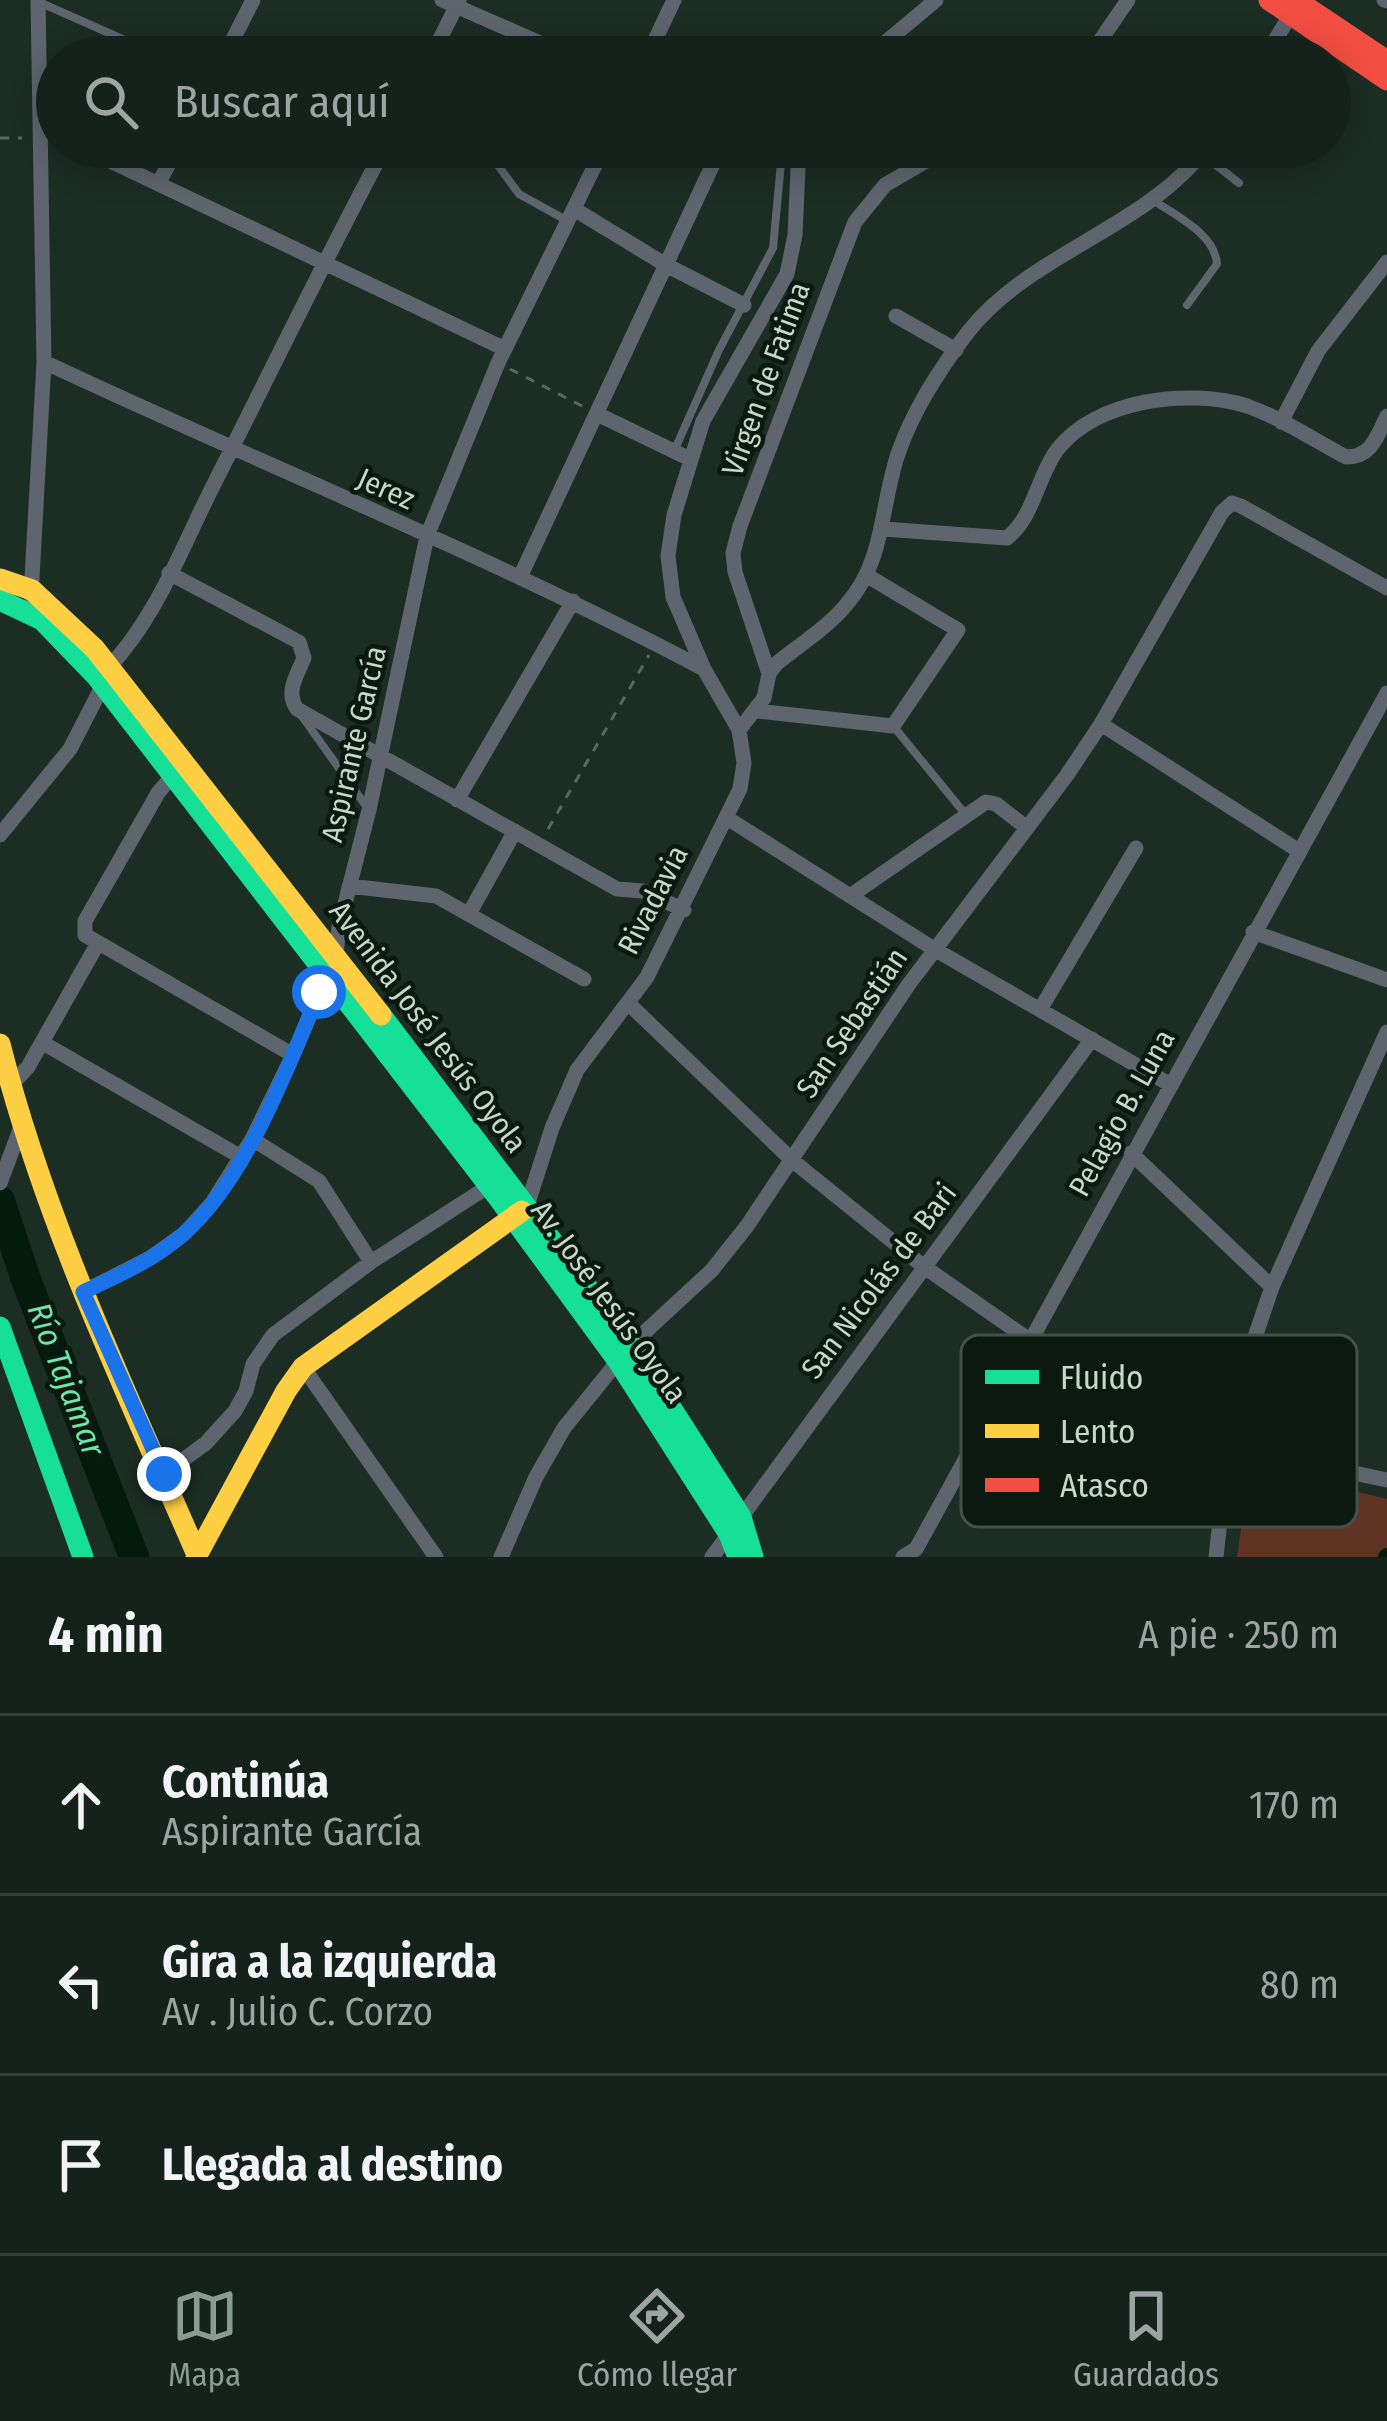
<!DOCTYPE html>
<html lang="es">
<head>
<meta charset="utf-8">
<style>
	body { margin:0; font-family:"Fira Sans Condensed",sans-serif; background:#1e2a24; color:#f1f3f6 }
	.stop { position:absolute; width:36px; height:36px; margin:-27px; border:9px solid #1a73e8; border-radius:50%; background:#fff }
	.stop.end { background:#1a73e8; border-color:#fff; box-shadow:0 3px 12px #0008 }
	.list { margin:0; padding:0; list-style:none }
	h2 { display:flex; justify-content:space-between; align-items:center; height:156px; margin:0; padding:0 48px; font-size:51px }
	h2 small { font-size:39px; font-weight:400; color:#9da4a3 }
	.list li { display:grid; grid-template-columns:78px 1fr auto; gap:36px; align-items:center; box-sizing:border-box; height:180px; padding:0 48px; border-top:3px solid #343f3a }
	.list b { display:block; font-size:45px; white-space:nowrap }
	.list p { margin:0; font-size:39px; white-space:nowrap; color:#9da4a3 }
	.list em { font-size:39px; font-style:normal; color:#9da4a3 }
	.icon { flex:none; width:66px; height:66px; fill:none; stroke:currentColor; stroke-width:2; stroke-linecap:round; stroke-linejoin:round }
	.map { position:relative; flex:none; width:1387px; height:1557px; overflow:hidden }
	.search { position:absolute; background:#15221b; box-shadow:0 6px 30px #0003; left:36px; right:36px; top:36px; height:132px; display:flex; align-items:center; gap:30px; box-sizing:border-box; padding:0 42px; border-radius:66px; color:#9da4a3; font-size:45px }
	.sheet { height:696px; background:#15221b }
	nav { display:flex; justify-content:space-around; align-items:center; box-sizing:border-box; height:168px; border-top:3px solid #343f3a; background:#15221b; font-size:33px; color:#9da4a3 }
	nav a { display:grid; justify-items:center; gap:6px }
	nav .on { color:#8a9c91 }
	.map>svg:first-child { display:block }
	.pitch { fill:#5f3425 }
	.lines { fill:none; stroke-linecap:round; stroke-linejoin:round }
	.canal { stroke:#031a0d; stroke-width:16 }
	.river { stroke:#031a0d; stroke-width:30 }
	.path { stroke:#5d6569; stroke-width:3; stroke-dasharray:9 9; stroke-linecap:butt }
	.lane { stroke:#5f656f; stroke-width:8 }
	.street { stroke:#5f656f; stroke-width:15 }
	.fast { stroke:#16e098; stroke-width:21 }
	.slow { stroke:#ffcf43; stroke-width:21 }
	.jam { stroke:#f24e42; stroke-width:21 }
	.route { stroke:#1a73e8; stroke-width:15 }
	.labels { text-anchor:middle; stroke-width:9; stroke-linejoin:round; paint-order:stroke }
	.street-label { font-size:30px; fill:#c6d8cc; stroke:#0b1911 }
	.water-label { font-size:33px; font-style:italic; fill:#6de6a7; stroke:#0b1911 }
	.key { fill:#0b1911; stroke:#435249; stroke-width:3 }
	.key-label { font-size:33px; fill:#c6d8cc }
</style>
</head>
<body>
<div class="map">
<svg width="1387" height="1557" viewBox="0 0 1387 1557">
	<rect width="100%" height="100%" fill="#1c2d24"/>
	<path class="pitch" d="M1250,1465L1387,1499V1557H1237Z"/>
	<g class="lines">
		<path class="canal" d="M1386,1557L1387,1556"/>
		<path class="river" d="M0,1201L25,1277L134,1557"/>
		<path class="path" d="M0,138H22
			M510,369L582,406
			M548,829L649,655"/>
		<path class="lane" d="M39,2L163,57
			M475,147L497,164L519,194L566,220
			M1203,155L1239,183
			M1153,200C1176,216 1215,234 1217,264L1187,305
			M675,449L719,350L773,248L782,152
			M301,715L366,806
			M894,727L966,815"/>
		<path class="street" d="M442,0L572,57
			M1384,0L1387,1
			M224,57L253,0
			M431,57L459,1
			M647,57L674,0
			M868,57L936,0
			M1089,57L1128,0
			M1265,57L1291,14
			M81,147L505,349
			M774,147L796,157
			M159,182L178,147
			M574,209L666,265L744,305
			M896,316L956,350
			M44,362C264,465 490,556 704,669
			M597,414L690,459
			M1281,422L1318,351L1387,262
			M884,529L1007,538C1034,517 1037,477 1057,450C1096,399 1189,388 1247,406C1281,418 1314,440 1346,457C1372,457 1377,436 1387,416
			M169,573L299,642L304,658C297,675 285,692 297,709L617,889L643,891L684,910
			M520,577L721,147
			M31,596L44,362L38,0
			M109,667C155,619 181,550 210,492C268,377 324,261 385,147
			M769,674L735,572L733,553L740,526L855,222L885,185L950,147
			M757,711L893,726L958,630L866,575
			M1101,724L1299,851
			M739,730L764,698L769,674L776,664C799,645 827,628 846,605C886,560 880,504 899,451C914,409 941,367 968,332C1031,252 1145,229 1207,147
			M173,775L158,793L85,921V935L293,1055
			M457,800L573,601
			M727,818L934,949L1169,1084
			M0,835L70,749L103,685
			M349,886L436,896L584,979
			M850,896L986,802L996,804L1027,828
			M469,914L515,831
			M1253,932L1387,980
			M629,1004L793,1161L923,1266L1028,1339
			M1041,1008L1136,848
			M43,1043L241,1157
			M11,1085L28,1067L98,943
			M252,1139L319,1181L371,1262
			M1131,1153L1272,1287
			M0,1183L21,1127
			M527,1206L552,1128L577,1070L647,977L740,789L744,763L739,730L704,669L673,597L668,556L674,515L703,421L787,274L795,235L799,147
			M83,1292L150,1258L184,1234L212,1203L252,1139L293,1055L336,955L339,927L369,810L427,536L498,363L604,147
			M303,1367L436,1557
			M1228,1447L1387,1480
			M164,1474L206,1443L235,1411L246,1391L253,1364L273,1335L371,1262L489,1186
			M501,1557L536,1477L564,1428L631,1345L712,1270L747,1226L909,984L1067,775L1101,724L1222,512L1232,503L1241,506L1387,588
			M712,1557L1092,1039
			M903,1557L916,1549L1387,693
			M1216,1557L1228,1447L1254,1340L1272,1287L1387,1032"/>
		<path class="fast" d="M0,600L42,620L97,677L497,1196L618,1361L729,1534L738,1557
			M381,1015L631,1345L741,1517L753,1557
			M0,1327L83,1557"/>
		<path class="slow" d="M0,579L32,590L95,649L381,1015
			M0,1044C45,1222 125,1389 198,1557
			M196,1557L286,1391L303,1367L522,1211"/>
		<path class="jam" d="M1269,0L1387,80
			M1296,0L1387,61"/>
	</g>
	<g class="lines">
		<path class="route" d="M164,1474L83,1292C117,1276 152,1261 181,1236C244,1184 288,1068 319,992"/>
	</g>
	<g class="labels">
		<g class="street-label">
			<text transform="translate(766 379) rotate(-70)" y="10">Virgen de Fatima</text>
			<text transform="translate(386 489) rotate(24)" y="10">Jerez</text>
			<text transform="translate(354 744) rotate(-77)" y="10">Aspirante García</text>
			<text transform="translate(653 900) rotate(-63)" y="10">Rivadavia</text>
			<text transform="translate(852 1023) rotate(-56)" y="10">San Sebastián</text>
			<text transform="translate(428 1027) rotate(53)" y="10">Avenida José Jesús Oyola</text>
			<text transform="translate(1122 1113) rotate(-61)" y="10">Pelagio B. Luna</text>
			<text transform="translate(879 1281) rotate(-53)" y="10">San Nicolás de Bari</text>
			<text transform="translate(609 1302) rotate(54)" y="10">Av. José Jesús Oyola</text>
		</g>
		<g class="water-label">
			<text transform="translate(67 1379) rotate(69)" y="12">Río Tajamar</text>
		</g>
	</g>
	<rect x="961" y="1335" width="396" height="192" rx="18" class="key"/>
	<rect x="985" y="1370" width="54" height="14" fill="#16e098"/>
	<rect x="985" y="1424" width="54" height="14" fill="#ffcf43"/>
	<rect x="985" y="1478" width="54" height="14" fill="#f24e42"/>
	<g class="key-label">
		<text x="1060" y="1389">Fluido</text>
		<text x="1060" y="1443">Lento</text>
		<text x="1060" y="1497">Atasco</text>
	</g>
</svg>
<div class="stop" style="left:319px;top:992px"></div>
<div class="stop end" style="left:164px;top:1474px"></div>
<div class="search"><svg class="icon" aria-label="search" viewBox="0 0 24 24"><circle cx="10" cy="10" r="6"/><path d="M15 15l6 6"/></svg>Buscar aquí</div>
</div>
<section class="sheet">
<h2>4 min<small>A pie · 250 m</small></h2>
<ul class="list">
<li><svg class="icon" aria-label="ahead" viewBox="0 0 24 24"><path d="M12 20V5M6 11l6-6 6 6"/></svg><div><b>Continúa</b><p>Aspirante García</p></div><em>170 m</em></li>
<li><svg class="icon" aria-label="left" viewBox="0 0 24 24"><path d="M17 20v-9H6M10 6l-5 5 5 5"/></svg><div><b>Gira a la izquierda</b><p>Av . Julio C. Corzo</p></div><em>80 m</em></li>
<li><svg class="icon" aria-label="arrive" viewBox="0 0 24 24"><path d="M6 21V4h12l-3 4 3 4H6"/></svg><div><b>Llegada al destino</b></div></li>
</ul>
</section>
<nav>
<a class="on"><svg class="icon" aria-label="map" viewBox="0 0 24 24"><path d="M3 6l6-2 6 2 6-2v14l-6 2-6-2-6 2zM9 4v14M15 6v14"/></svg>Mapa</a>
<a><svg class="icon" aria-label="directions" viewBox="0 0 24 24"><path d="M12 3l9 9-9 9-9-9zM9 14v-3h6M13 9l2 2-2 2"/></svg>Cómo llegar</a>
<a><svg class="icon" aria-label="saved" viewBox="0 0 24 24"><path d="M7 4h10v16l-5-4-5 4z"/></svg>Guardados</a>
</nav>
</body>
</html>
